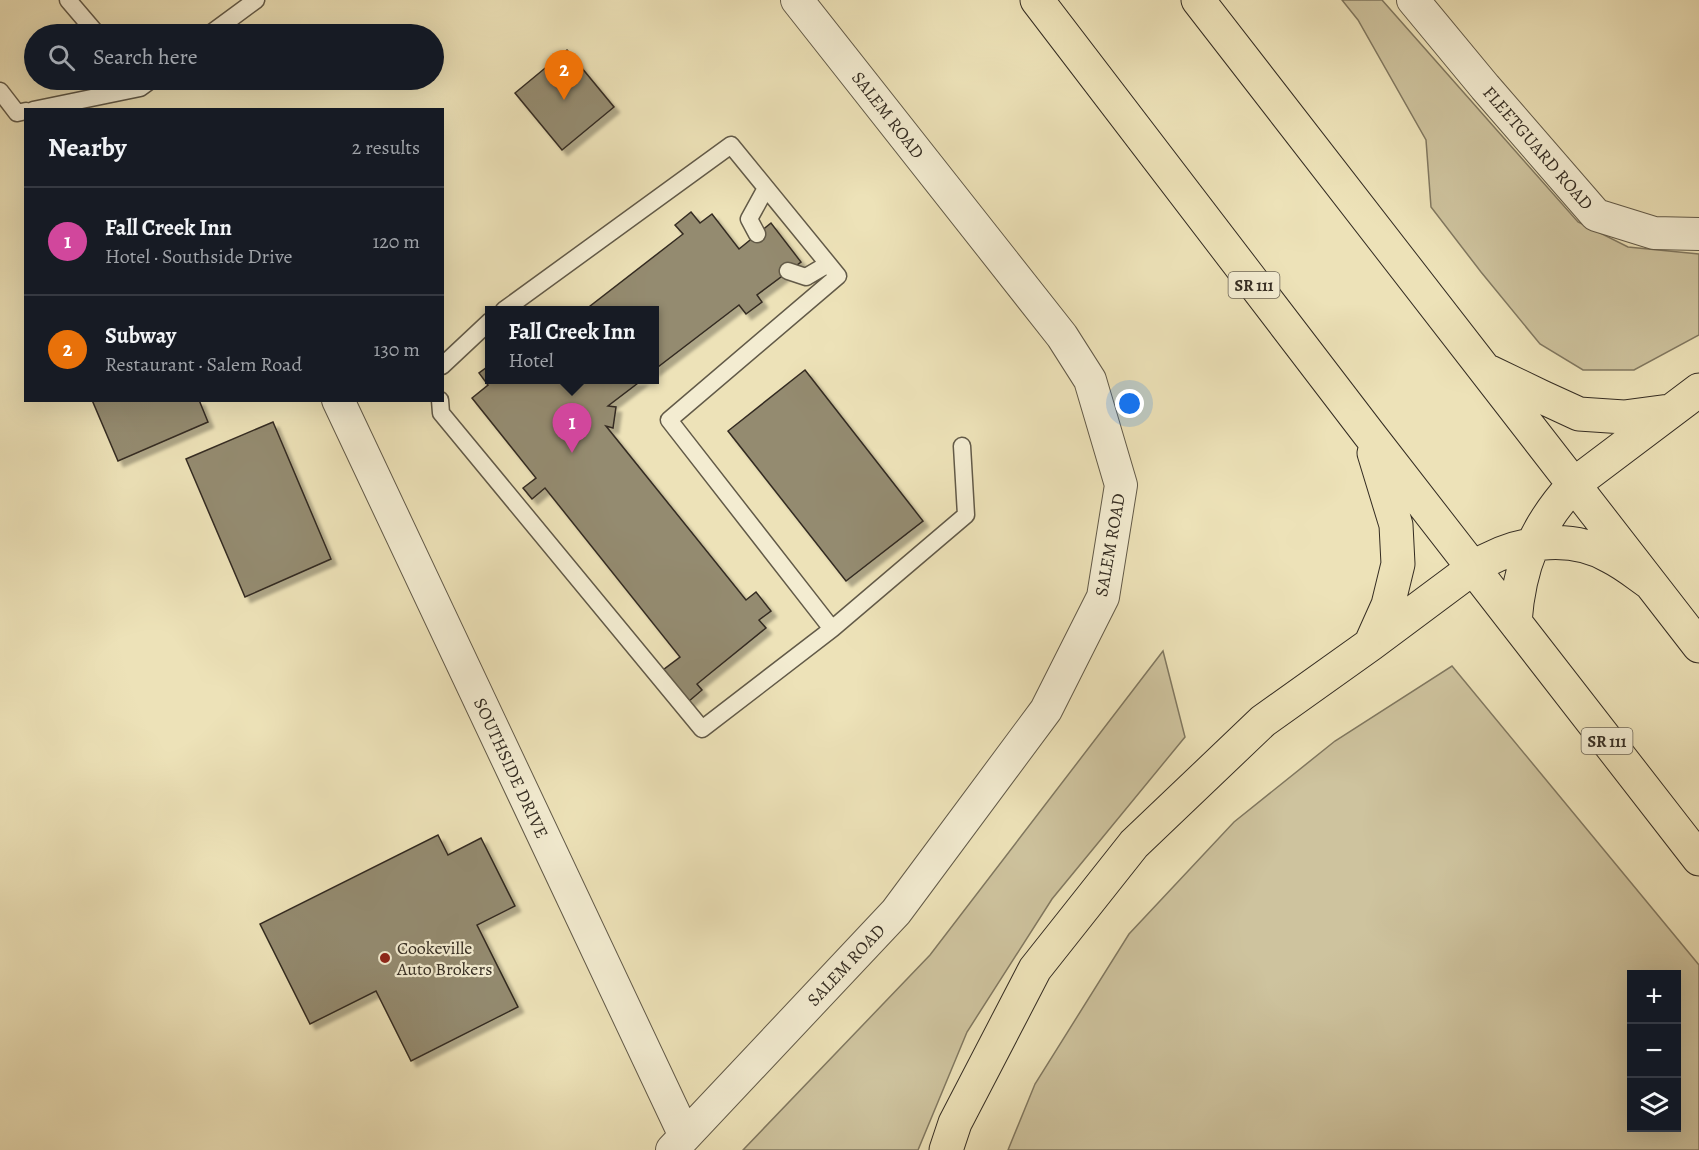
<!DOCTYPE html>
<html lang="en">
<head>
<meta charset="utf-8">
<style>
	body { margin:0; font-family:Alegreya,serif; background:#20242c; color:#f1f3f6 }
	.controls { position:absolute; right:18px; bottom:18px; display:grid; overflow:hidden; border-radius:0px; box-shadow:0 6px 24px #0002 }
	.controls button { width:54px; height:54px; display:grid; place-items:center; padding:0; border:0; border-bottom:2px solid #363941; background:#171b24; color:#f1f3f6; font:30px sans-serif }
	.you { position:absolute; left:1130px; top:404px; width:21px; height:21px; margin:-15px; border:4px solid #fff; border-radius:50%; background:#1a73e8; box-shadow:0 0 0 9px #1a73e833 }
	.badge { display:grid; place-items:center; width:39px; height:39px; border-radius:50%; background:#2563eb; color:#fff; font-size:20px; font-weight:700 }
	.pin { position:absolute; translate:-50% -50px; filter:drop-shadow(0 2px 3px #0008) }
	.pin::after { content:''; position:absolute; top:32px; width:21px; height:18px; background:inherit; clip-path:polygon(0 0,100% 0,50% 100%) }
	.popup { position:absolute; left:485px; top:306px; width:174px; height:78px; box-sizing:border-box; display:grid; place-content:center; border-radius:0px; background:#171b24; filter:drop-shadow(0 2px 4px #0005); font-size:20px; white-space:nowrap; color:#9ea1a6 }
	.popup b { font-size:22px; color:#f1f3f6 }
	.popup::after { content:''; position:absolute; left:50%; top:100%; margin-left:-12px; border:12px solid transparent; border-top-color:#171b24 }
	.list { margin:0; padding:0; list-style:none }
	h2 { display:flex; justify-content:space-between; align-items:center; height:78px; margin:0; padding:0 24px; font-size:26px }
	h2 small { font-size:20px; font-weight:400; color:#9ea1a6 }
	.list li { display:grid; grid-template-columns:39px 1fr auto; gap:18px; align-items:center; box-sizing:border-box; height:108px; padding:0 24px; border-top:2px solid #363941 }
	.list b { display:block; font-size:22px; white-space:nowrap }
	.list p { margin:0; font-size:20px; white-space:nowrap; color:#9ea1a6 }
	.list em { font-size:20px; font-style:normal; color:#9ea1a6 }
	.icon { flex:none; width:33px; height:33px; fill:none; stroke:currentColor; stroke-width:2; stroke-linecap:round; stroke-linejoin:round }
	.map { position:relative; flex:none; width:1699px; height:1150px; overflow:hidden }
	.search { position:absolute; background:#171b24; box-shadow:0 6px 24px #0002; left:24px; top:24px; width:420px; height:66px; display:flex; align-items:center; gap:15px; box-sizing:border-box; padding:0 21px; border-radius:33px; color:#9ea1a6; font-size:22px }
	.panel { position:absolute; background:#171b24; box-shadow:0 6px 24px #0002; left:24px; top:108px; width:420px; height:294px; border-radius:0px }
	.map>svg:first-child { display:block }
	.green { fill:#cec39e; stroke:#817860; stroke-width:1.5; fill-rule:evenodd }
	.building { fill:#948b70; stroke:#342c22; stroke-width:1.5; filter:url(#shadow) }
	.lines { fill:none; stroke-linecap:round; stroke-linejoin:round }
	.lane-casing { stroke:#625a48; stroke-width:19 }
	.street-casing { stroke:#625a48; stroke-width:34 }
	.highway-casing { stroke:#342c22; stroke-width:35 }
	.lane { stroke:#f3ecd1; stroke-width:16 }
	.street { stroke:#f3ecd1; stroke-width:32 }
	.highway { stroke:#ede2b8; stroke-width:33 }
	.poi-dot { fill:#8f2418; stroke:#f3ecd1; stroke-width:2 }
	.labels { text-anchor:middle; stroke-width:4.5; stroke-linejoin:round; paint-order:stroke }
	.shield { fill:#f3ecd1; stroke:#6d6656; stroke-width:1.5 }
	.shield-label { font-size:16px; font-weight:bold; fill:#342c22 }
	.street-label { font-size:18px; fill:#342c22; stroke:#f3ecd1 }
	.poi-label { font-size:18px; fill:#342c22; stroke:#f3ecd1; text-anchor:start }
</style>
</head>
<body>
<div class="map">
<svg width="1699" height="1150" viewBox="0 0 1699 1150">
	<defs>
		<filter id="shadow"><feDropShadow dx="5.5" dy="5.5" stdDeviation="1.5" flood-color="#0004"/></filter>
	</defs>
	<rect width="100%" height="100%" fill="#ede2b8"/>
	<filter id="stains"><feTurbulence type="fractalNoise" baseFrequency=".00333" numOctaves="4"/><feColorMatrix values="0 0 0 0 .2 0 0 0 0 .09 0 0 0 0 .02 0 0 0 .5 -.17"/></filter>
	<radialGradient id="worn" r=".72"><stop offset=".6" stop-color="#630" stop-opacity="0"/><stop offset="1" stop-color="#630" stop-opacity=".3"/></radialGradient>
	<path class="green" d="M1342,0H1382L1578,222L1628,247L1699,254V335L1634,370H1583L1540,344L1481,272L1431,207L1426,140L1358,20Z
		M1163,651L1185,737L1052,899L967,1032L918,1150H743L930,955Z
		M1452,666L1699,965V1150H1008L1035,1084L1129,934L1234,822L1335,741ZM1632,974H1676V1128H1632Z"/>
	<path class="building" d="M567,50L614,107L562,150L515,93Z
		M691,212L700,223L712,214L739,249L771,223L801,262L757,295L762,302L746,314L739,305L654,370V310H585L683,234L675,225Z
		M490,365V380H642L608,406L616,407L613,428L606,426L746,600L756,592L771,611L759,620L766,628L697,684L702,690L688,702L663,670L680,657L545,488L532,499L523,488L536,478L472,398L488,385L479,373Z
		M805,370L923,521L846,581L728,431Z
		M92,400H199L208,422L118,461Z
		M273,422L331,559L245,597L186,459Z
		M438,835L448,855L481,838L515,906L477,925L518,1007L411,1061L376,991L310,1024L260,924Z"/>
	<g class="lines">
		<g class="lane-casing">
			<path id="lane" d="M68,0L97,34
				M210,34L256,0
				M0,91L17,113L26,111
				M33,110L140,88L151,80
				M757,234L749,219L766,188
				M788,271L806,277L828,264
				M442,366L490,321
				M440,400L441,413L702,729L832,629L669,420L838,276L731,145L504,310
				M832,629L966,515L962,446"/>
		</g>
		<g class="street-casing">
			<path id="street" d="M1413,0L1485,87L1596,215L1654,233L1699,234
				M338,400L685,1136
				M672,1150L896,912L1046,710L1103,597L1121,485L1090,380L1062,336L797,0"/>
		</g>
		<g class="highway-casing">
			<path id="highway" d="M1037,0L1369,434L1699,859
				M1198,0L1699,646
				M1490,372L1542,397L1579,414L1624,417L1669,411
				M1515,622C1519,566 1535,527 1573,485L1699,390
				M1371,643L1388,605L1398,564L1396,525L1374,453
				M946,1150L955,1123L1035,969L1134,844L1263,721L1371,644L1473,568C1513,542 1568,532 1611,557C1625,564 1637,574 1650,583"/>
		</g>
		<use href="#lane" class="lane"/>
		<use href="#street" class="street"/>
		<use href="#highway" class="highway"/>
	</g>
	<circle class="poi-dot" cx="385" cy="958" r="6"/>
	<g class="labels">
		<g class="shield">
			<rect x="1228.5" y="272" width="51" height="26" rx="4.5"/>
			<rect x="1581.5" y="728" width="51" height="26" rx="4.5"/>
		</g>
		<g class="shield-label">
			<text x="1254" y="291">SR 111</text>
			<text x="1607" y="747">SR 111</text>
		</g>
		<g class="street-label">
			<text transform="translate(888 115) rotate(52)" y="6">SALEM ROAD</text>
			<text transform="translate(1538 148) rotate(49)" y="6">FLEETGUARD ROAD</text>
			<text transform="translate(1110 545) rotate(-80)" y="6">SALEM ROAD</text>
			<text transform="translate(511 768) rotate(65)" y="6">SOUTHSIDE DRIVE</text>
			<text transform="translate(846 965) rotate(-47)" y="6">SALEM ROAD</text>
		</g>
		<g class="poi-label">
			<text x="397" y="954">Cookeville<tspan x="397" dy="21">Auto Brokers</tspan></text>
		</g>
	</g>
	<rect width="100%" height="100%" filter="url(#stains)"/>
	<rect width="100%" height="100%" fill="url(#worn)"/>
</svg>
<div class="controls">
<button>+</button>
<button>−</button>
<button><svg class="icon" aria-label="layers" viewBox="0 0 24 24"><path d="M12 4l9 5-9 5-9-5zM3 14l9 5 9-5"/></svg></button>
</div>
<div class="you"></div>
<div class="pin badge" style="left:572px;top:453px;background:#d1479c">1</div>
<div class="popup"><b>Fall Creek Inn</b>Hotel</div>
<div class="pin badge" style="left:564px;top:100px;background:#e8710a">2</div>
<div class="search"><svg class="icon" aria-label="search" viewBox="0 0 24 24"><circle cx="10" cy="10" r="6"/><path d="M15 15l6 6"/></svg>Search here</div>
<section class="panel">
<h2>Nearby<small>2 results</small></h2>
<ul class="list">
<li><span class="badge" style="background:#d1479c">1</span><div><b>Fall Creek Inn</b><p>Hotel · Southside Drive</p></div><em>120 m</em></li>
<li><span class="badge" style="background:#e8710a">2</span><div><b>Subway</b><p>Restaurant · Salem Road</p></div><em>130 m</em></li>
</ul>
</section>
</div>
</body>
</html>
